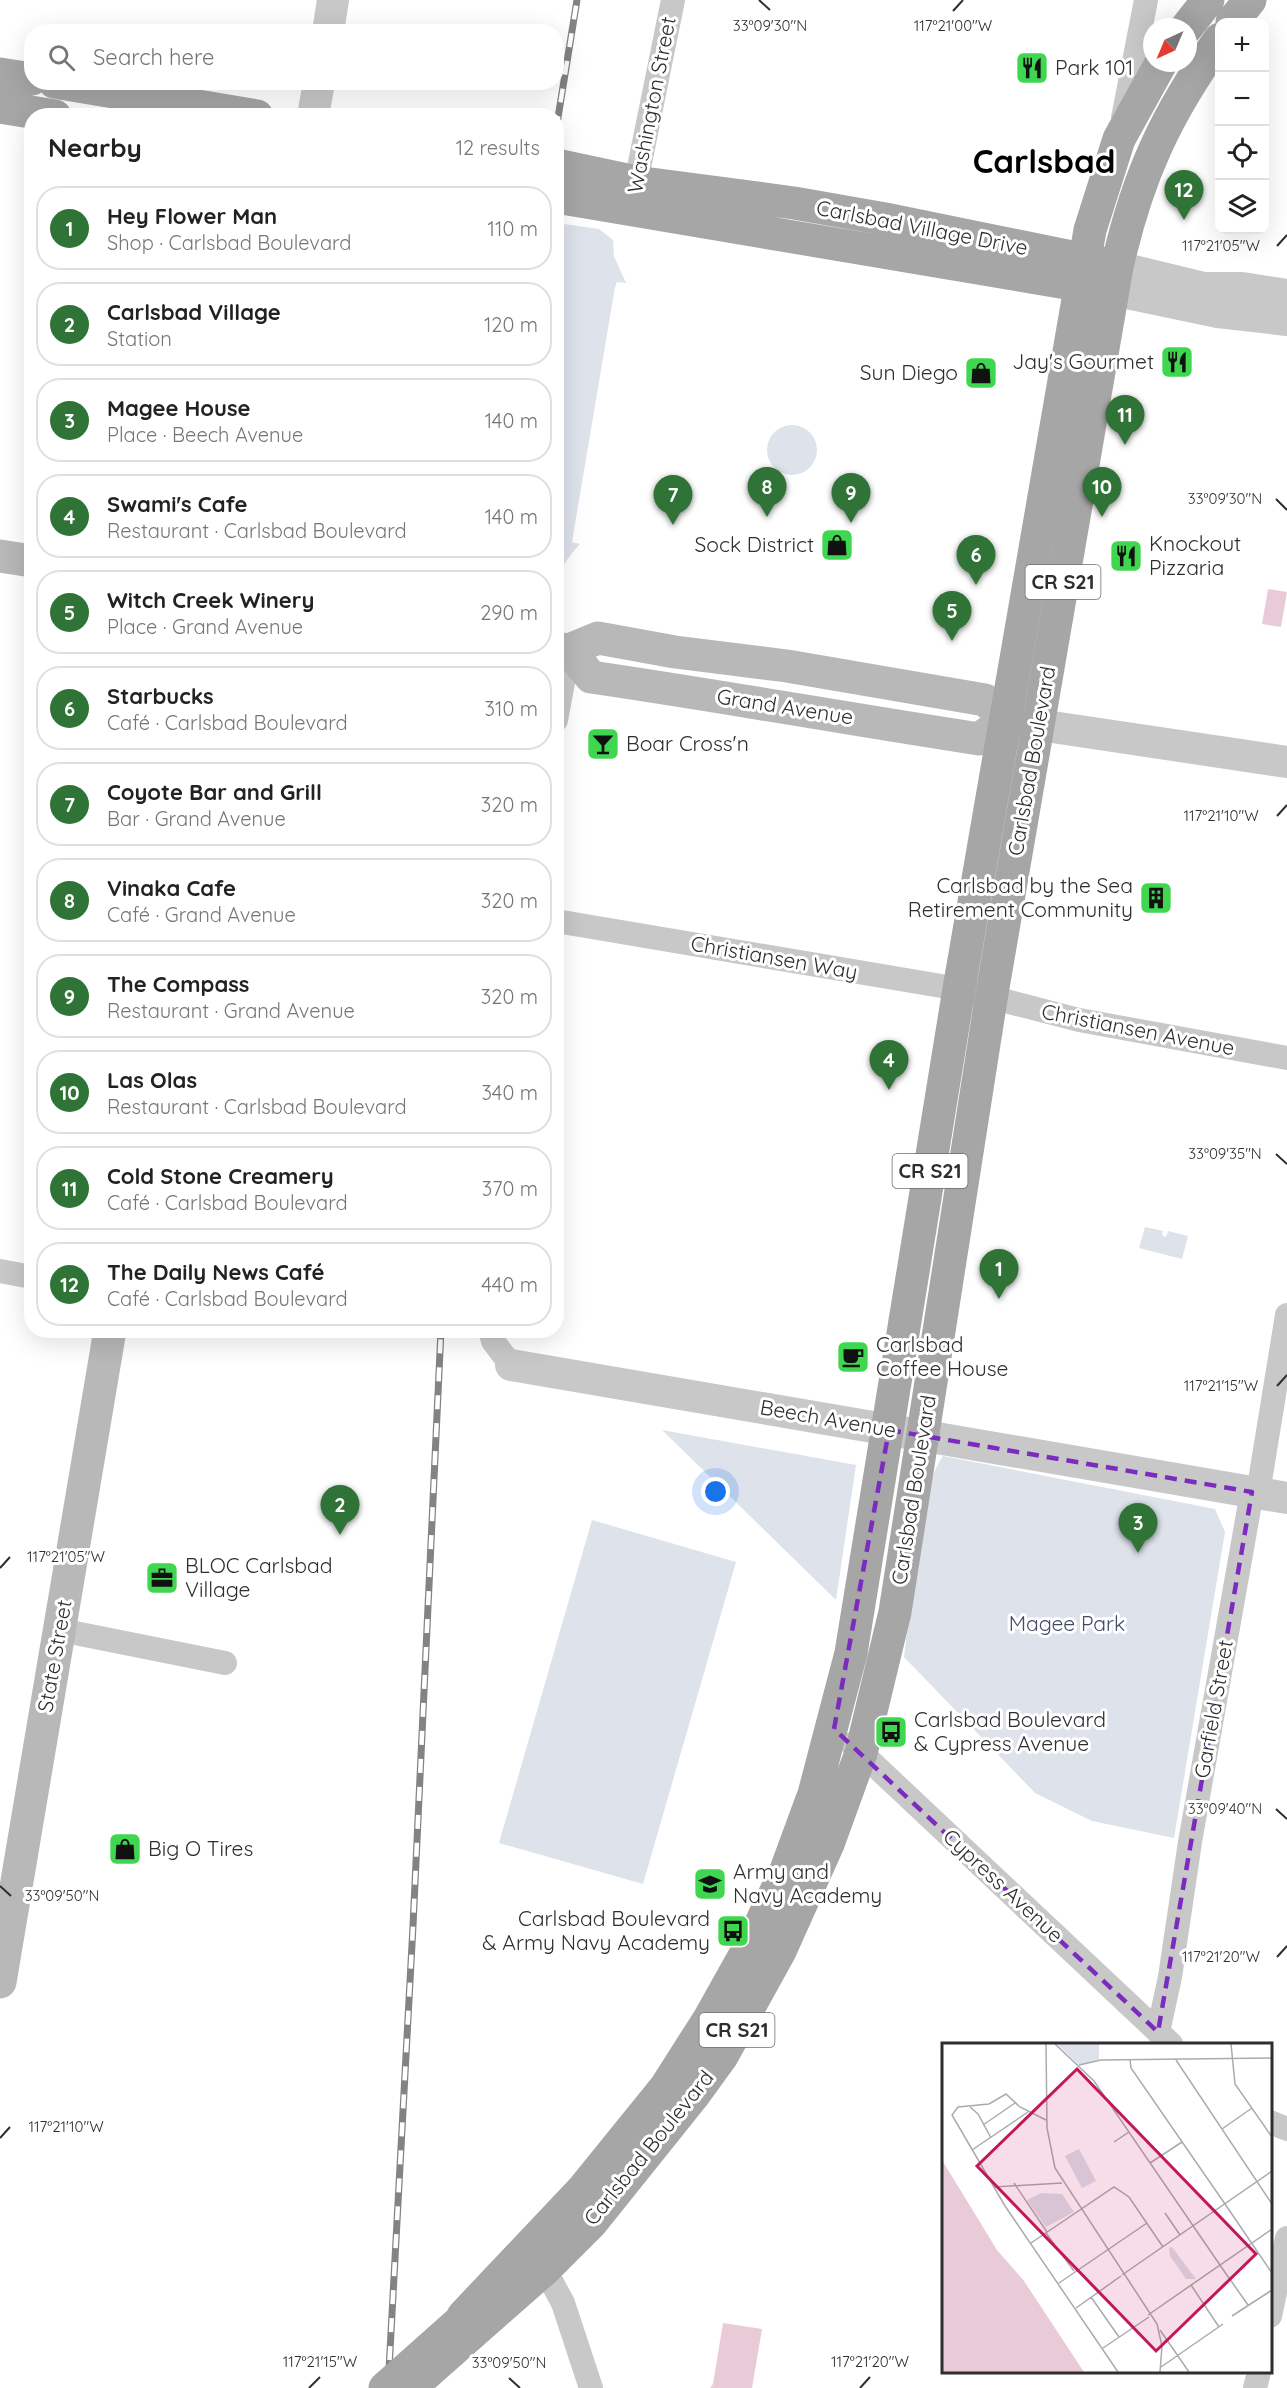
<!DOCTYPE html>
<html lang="en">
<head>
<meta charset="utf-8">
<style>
	body { margin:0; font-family:Quicksand,sans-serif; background:#f6f6f6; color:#222 }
	.controls { position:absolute; right:18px; top:18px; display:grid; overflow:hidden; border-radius:12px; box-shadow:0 6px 24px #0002 }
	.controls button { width:54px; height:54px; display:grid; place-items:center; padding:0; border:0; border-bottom:2px solid #e0e0e0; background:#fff; color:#222; font:30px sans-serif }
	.compass { position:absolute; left:1143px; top:18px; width:54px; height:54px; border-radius:50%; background:#fff; box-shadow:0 6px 24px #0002; rotate:224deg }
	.you { position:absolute; left:716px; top:1492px; width:21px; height:21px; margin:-15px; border:4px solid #fff; border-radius:50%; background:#1a73e8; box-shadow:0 0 0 9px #1a73e833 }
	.badge { display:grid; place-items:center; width:39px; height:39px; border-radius:50%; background:#2f7336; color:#fff; font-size:20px; font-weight:700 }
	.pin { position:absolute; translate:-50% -50px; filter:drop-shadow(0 2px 3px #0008) }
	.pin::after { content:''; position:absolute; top:32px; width:21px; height:18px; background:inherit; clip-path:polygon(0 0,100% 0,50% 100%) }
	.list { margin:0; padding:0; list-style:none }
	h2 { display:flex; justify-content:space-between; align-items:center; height:78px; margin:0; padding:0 24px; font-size:26px }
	h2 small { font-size:20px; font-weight:400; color:#767676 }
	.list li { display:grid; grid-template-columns:39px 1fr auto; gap:18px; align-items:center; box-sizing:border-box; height:84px; margin:0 12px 12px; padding:0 12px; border:2px solid #e0e0e0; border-radius:24px }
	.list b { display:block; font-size:22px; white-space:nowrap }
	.list p { margin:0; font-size:20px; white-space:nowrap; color:#767676 }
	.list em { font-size:20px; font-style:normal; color:#767676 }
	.icon { flex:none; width:33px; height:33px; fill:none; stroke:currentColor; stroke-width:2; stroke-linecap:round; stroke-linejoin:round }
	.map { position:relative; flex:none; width:1287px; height:2388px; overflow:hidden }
	.search { position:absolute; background:#fff; box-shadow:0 6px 24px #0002; left:24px; top:24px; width:540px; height:66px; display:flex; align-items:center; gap:15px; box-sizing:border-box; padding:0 21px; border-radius:24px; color:#767676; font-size:22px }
	.panel { position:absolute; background:#fff; box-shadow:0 6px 24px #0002; left:24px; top:108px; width:540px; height:1230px; border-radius:24px }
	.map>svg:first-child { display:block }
	.green { fill:#dde2eb }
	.water { fill:#e9cbd8 }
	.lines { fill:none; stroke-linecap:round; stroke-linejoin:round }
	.minor { stroke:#c8c8c8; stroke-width:24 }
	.tertiary { stroke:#c8c8c8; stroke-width:32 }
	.secondary { stroke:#b8b8b8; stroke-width:33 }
	.primary { stroke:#a6a6a6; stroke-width:33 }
	.rail-casing { stroke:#838383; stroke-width:7 }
	.rail { stroke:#fff; stroke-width:4.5; stroke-dasharray:14; stroke-linecap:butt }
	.primary-bridge { stroke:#a6a6a6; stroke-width:33 }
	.marked { fill:none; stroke:#7b2cbf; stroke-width:4.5; stroke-dasharray:12 8; stroke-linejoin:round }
	.ticks { fill:none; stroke:#2e2e2e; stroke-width:2 }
	.labels { text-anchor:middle; stroke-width:6; stroke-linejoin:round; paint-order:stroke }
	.shield { fill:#fff; stroke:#6d6d6d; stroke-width:1.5 }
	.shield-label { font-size:20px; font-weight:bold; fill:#2e2e2e }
	.poi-label { font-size:21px; fill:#2e2e2e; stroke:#fff; text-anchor:start }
	.street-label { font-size:21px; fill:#2e2e2e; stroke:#fff }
	.park-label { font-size:21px; fill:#3f4b67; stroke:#fff }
	.town-label { font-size:33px; font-weight:bold; fill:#000; stroke:#fff }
	.inset-road { fill:none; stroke:#ababab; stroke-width:1.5 }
	.view { fill:#c2185b; fill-opacity:0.15; stroke:#c2185b; stroke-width:3 }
	.inset-edge { fill:none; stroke:#2e2e2e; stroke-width:3 }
	.ticks-label { font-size:15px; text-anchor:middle; fill:#2e2e2e; stroke:#fff; stroke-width:6; stroke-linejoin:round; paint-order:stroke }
</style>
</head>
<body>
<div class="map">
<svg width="1287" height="2388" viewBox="0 0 1287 2388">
	<rect width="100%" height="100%" fill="#fff"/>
	<path class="green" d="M557,223L599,229L613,240L614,256L626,283L617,282L615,287L572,542L580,544C569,556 560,567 557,583Z
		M767 450a25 25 0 1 1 50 0a25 25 0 1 1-50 0Z
		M1145,1227L1163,1231L1162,1235L1166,1237L1168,1231L1188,1236L1182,1259L1139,1248Z
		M662,1430L856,1465L836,1600Z
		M943,1456L1215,1509L1225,1532L1174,1838L1092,1821L1035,1793L904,1657C910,1615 920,1484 943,1456Z
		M592,1520L736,1562L643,1884L499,1843Z"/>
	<path class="water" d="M1268,589L1287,592L1281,627L1262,624Z
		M723,2323L762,2329L752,2388H710L713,2384Z"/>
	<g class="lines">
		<path class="minor" d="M1123,118L1146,0
			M633,197L673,0
			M556,720L569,650
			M556,921L959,989L1079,1020L1287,1058
			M0,1271L32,1277
			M490,1330L493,1341L511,1365
			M1258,1493L1287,1315
			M60,1630L225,1663
			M852,1744L1171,2044
			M1158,2032L1170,1977L1190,1842L1252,1492
			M1270,2122L1287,2129
			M538,2257L563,2303L591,2388
			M1270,2316L1287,2238
			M1255,2388L1259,2372"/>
		<path class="tertiary" d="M328,32L333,0
			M313,116L319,82
			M1117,267L1204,288H1242L1287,295
			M1113,290L1218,312L1287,320
			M1039,725L1287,762
			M511,1365L1287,1498"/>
		<path class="secondary" d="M0,556L32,561
			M556,648L569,650L598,638L675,652L787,666L985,700L1007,719L1031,724
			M569,650L591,677C721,696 849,719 979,739L1007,719
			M0,1982L110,1330"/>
		<path class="primary" d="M1232,22L1250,0
			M1187,27L1208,0
			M0,74L32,79
			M54,82L257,116
			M0,107L55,116
			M556,165L636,182L794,203L885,219L1106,264
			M556,197L1102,289
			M463,2316L584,2188L665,2088L709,2019L751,1944L786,1870L814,1794L851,1653L959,989L1090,230L1119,139L1161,63
			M410,2388L545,2269L592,2222L693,2096L722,2056L780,1951L828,1844L861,1753L895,1612L991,999L1117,267C1137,177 1166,114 1220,39"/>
		<g class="rail-casing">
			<path id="rail" d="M556,130L577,0
				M388,2388L413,1926L441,1330"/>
		</g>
		<use href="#rail" class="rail"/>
		<path class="primary-bridge" d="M385,2388L457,2324"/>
	</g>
	<path class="marked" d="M889,1430L1252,1492L1158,2032L834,1729Z"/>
	<path class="ticks" d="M759,0L770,10M953,11L963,0M1277,246L1287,235M1276,499L1287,510M1277,816L1287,805M1276,1154L1287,1164M1277,1386L1287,1375M0,1568L10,1557M1276,1809L1287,1819M0,1886L11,1896M1277,1957L1287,1946M0,2138L10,2127M509,2378L520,2388M309,2388L320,2377M860,2388L870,2377"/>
	<defs>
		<g id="restaurant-square" transform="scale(1.725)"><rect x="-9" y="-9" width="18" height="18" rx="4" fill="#3fd74f" stroke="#fff"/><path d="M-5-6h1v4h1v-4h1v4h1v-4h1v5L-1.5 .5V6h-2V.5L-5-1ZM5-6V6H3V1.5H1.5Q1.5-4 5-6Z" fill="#111"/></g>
		<g id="shop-square" transform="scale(1.725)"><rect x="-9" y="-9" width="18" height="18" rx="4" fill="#3fd74f" stroke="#fff"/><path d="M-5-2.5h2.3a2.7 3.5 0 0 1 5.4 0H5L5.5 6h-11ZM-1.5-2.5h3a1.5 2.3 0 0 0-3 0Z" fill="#111"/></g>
		<g id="bar-square" transform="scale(1.725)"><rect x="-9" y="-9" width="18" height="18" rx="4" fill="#3fd74f" stroke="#fff"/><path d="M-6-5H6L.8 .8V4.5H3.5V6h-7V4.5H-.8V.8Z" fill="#111"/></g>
		<g id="building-square" transform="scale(1.725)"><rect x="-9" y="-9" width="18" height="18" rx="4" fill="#3fd74f" stroke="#fff"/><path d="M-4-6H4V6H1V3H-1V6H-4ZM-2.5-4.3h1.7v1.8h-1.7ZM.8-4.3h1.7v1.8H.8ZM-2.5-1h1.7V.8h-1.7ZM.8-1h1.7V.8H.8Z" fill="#111"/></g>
		<g id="cafe-square" transform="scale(1.725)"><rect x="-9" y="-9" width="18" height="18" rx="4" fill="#3fd74f" stroke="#fff"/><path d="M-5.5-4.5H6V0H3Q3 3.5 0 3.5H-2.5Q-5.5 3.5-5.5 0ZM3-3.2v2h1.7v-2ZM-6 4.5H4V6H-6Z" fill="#111"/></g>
		<g id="office-square" transform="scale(1.725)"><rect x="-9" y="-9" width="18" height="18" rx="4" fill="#3fd74f" stroke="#fff"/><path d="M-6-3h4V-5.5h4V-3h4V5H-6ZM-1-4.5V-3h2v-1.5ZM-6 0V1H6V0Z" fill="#111"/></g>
		<g id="bus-square" transform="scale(1.725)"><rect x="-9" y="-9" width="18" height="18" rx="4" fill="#3fd74f" stroke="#fff"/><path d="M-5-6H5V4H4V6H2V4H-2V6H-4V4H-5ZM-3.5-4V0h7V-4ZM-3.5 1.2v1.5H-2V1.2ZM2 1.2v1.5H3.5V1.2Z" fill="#111"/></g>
		<g id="school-square" transform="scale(1.725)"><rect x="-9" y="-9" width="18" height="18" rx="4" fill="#3fd74f" stroke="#fff"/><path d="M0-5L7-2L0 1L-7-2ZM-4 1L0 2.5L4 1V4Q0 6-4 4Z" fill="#111"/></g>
	</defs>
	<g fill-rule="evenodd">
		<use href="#restaurant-square" x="1032" y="68"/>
		<use href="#restaurant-square" x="1177" y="362"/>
		<use href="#shop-square" x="981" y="373"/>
		<use href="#shop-square" x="837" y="545"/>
		<use href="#restaurant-square" x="1126" y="556"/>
		<use href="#bar-square" x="603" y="744"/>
		<use href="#building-square" x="1156" y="898"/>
		<use href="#cafe-square" x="853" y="1357"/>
		<use href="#office-square" x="162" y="1578"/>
		<use href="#bus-square" x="891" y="1732"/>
		<use href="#shop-square" x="125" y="1849"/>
		<use href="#school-square" x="710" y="1884"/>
		<use href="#bus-square" x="733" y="1931"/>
	</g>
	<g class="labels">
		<g class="shield">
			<rect x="1025.5" y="565" width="75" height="34" rx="4.5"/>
			<rect x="892.5" y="1154" width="75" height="34" rx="4.5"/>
			<rect x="699.5" y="2013" width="75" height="34" rx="4.5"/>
		</g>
		<g class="shield-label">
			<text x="1063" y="589">CR S21</text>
			<text x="930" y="1178">CR S21</text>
			<text x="737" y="2037">CR S21</text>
		</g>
		<g class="poi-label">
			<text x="1055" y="75">Park 101</text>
			<text x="1154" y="369" text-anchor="end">Jay's Gourmet</text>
			<text x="958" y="380" text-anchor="end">Sun Diego</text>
			<text x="1149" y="551">Knockout<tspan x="1149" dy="24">Pizzaria</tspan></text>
			<text x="814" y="552" text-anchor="end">Sock District</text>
			<text x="626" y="751">Boar Cross'n</text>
			<text x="1133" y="893" text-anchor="end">Carlsbad by the Sea<tspan x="1133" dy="24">Retirement Community</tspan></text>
			<text x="876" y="1352">Carlsbad<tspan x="876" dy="24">Coffee House</tspan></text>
			<text x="185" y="1573">BLOC Carlsbad<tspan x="185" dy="24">Village</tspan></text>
			<text x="914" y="1727">Carlsbad Boulevard<tspan x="914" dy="24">&amp; Cypress Avenue</tspan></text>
			<text x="148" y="1856">Big O Tires</text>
			<text x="733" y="1879">Army and<tspan x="733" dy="24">Navy Academy</tspan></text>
			<text x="710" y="1926" text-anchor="end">Carlsbad Boulevard<tspan x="710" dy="24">&amp; Army Navy Academy</tspan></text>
		</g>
		<g class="street-label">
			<text transform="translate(652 105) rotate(-79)" y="7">Washington Street</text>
			<text transform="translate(922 228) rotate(11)" y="7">Carlsbad Village Drive</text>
			<text transform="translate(785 707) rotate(9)" y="7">Grand Avenue</text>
			<text transform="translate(1032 761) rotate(-80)" y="7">Carlsbad Boulevard</text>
			<text transform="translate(774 958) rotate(10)" y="7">Christiansen Way</text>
			<text transform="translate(1138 1030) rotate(11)" y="7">Christiansen Avenue</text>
			<text transform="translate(828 1419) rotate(10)" y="7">Beech Avenue</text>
			<text transform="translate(914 1490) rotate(-81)" y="7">Carlsbad Boulevard</text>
			<text transform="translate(55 1656) rotate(-80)" y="7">State Street</text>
			<text transform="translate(1214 1709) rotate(-80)" y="7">Garfield Street</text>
			<text transform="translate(1003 1886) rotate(43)" y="7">Cypress Avenue</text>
			<text transform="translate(649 2148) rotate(-51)" y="7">Carlsbad Boulevard</text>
		</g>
		<g class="park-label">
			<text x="1067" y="1631">Magee Park</text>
		</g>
		<g class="town-label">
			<text x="1044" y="173">Carlsbad</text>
		</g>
	</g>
	<g transform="translate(942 2043)">
		<rect width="330" height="330" fill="#fff"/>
		<path d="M115,1H157V17L137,22ZM137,106L154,138L140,145L123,113ZM99,150L120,151L132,169L104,184L85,157ZM230,204L254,236H244L228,213L227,205Z" fill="#dde2eb"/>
		<path d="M0,117L55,207L82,238L142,329H0Z" fill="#e9cbd8"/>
		<path class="inset-road" d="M104,1L105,85L113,125L215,281L220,303L218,329M113,1L152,38L280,225M289,1L293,41L330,94M188,17L189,25L283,161M234,17L330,161M137,22L159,17L330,15M28,64L36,71L49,95M104,77L78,64L64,51L47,61L16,64L10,72L63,163L176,329M41,82L73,60M280,86L310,65M172,99L187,89M30,107L86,69M208,120L240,99M72,140L105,189M52,144L120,140M283,161L330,230M223,170L238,192M104,190L132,228M89,200L172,144L187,154L221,204M280,225L306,262M180,232L330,128M117,240L205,180M249,242L277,284M149,254L177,294M134,265L179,233M206,272L330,186M290,273L330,247M218,287L247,329M161,305L207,274M219,324L281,281"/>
		<path class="view" d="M135,26L314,211L214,308L35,123Z"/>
		<rect width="330" height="330" class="inset-edge"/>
	</g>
	<g class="ticks-label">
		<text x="770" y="31">33°09'30"N</text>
		<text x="953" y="31">117°21'00"W</text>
		<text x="1221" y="251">117°21'05"W</text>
		<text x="1225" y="504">33°09'30"N</text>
		<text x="1221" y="821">117°21'10"W</text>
		<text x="1225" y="1159">33°09'35"N</text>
		<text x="1221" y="1391">117°21'15"W</text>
		<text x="66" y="1562">117°21'05"W</text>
		<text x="1225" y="1814">33°09'40"N</text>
		<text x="62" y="1901">33°09'50"N</text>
		<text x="1221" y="1962">117°21'20"W</text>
		<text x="66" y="2132">117°21'10"W</text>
		<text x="320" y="2367">117°21'15"W</text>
		<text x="870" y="2367">117°21'20"W</text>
		<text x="509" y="2368">33°09'50"N</text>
	</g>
</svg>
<div class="controls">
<button>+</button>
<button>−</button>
<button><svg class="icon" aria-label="locate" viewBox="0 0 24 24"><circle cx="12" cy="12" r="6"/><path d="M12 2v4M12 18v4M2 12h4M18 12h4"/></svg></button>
<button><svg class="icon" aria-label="layers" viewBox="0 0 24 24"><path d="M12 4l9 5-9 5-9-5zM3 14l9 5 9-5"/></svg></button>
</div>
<svg class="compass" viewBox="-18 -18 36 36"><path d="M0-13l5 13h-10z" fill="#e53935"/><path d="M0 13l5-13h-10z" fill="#767676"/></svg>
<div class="you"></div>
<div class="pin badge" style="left:999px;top:1299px">1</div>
<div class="pin badge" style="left:340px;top:1535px">2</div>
<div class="pin badge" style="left:1138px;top:1553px">3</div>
<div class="pin badge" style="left:889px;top:1090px">4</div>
<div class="pin badge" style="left:952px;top:641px">5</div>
<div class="pin badge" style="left:976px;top:585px">6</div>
<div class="pin badge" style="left:673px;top:525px">7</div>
<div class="pin badge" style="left:767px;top:517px">8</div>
<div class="pin badge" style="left:851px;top:523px">9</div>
<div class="pin badge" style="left:1102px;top:517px">10</div>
<div class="pin badge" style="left:1125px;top:445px">11</div>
<div class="pin badge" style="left:1184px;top:220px">12</div>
<div class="search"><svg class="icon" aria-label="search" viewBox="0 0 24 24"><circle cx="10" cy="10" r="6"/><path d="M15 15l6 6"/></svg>Search here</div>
<section class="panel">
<h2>Nearby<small>12 results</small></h2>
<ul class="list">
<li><span class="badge">1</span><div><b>Hey Flower Man</b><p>Shop · Carlsbad Boulevard</p></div><em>110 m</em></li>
<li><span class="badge">2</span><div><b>Carlsbad Village</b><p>Station</p></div><em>120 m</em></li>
<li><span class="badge">3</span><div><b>Magee House</b><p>Place · Beech Avenue</p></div><em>140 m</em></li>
<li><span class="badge">4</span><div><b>Swami's Cafe</b><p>Restaurant · Carlsbad Boulevard</p></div><em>140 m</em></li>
<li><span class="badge">5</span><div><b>Witch Creek Winery</b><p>Place · Grand Avenue</p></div><em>290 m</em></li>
<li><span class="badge">6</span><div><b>Starbucks</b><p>Café · Carlsbad Boulevard</p></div><em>310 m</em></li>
<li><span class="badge">7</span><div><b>Coyote Bar and Grill</b><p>Bar · Grand Avenue</p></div><em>320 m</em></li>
<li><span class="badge">8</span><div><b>Vinaka Cafe</b><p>Café · Grand Avenue</p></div><em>320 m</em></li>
<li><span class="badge">9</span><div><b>The Compass</b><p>Restaurant · Grand Avenue</p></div><em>320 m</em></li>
<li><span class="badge">10</span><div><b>Las Olas</b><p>Restaurant · Carlsbad Boulevard</p></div><em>340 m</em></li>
<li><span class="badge">11</span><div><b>Cold Stone Creamery</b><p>Café · Carlsbad Boulevard</p></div><em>370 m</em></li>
<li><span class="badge">12</span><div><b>The Daily News Café</b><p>Café · Carlsbad Boulevard</p></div><em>440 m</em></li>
</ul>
</section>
</div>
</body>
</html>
